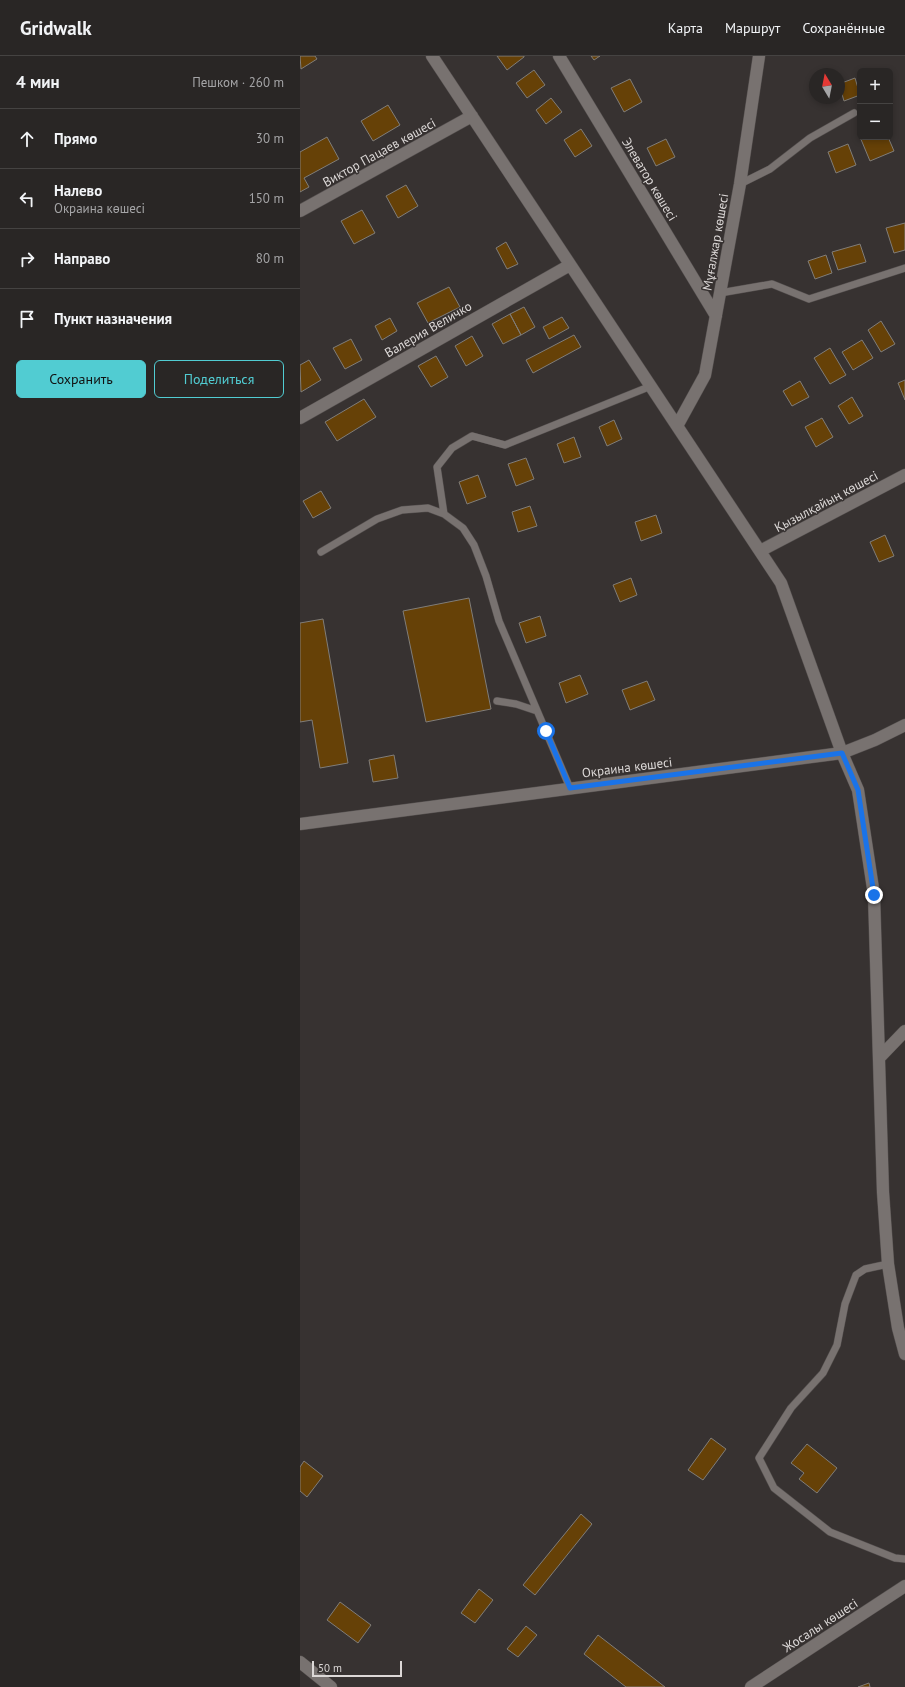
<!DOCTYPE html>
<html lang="ru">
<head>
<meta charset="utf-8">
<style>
	body { margin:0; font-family:"PT Sans",sans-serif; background:#312e2d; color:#f1f3f6 }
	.controls { position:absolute; right:12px; top:12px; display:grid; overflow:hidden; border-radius:6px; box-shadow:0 2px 6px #0003 }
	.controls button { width:36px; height:36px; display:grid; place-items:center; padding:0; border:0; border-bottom:1px solid #454342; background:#292625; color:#f1f3f6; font:20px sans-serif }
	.compass { position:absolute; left:509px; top:12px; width:36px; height:36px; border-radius:50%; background:#292625; box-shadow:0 2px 6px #0003; rotate:350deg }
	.scale { position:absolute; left:12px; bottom:10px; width:90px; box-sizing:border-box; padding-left:4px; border:2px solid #dcd8d7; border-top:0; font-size:11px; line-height:14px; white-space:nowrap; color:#dcd8d7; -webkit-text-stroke:3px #373231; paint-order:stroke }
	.stop { position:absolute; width:12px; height:12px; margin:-9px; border:3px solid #1a73e8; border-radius:50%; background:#fff }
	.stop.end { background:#1a73e8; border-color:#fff; box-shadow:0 1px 4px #0008 }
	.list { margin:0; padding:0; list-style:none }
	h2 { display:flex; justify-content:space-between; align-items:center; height:52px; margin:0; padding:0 16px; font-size:17px }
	h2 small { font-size:13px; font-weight:400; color:#a5a5a7 }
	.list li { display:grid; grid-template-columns:26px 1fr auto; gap:12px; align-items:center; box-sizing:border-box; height:60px; padding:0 16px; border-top:1px solid #454342 }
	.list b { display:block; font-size:15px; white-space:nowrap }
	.list p { margin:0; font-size:13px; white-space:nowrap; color:#a5a5a7 }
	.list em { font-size:13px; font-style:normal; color:#a5a5a7 }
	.actions { display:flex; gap:8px; padding:12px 16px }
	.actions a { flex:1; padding:9px 0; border:1px solid #51ccd2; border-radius:6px; text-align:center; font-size:14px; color:#51ccd2 }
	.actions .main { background:#51ccd2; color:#111 }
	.icon { flex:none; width:22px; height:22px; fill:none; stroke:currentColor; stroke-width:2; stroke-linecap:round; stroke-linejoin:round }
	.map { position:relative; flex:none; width:605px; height:1631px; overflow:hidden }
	header { display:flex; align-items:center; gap:24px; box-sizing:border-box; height:56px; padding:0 20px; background:#292625; border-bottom:1px solid #454342 }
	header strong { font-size:19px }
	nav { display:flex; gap:22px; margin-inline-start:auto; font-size:14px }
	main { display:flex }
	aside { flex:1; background:#292625 }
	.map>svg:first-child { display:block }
	.building { fill:#664107; stroke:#807d79 }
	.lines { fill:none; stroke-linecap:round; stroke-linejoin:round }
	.service-casing { stroke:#544f4e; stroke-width:8 }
	.minor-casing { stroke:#544f4e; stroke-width:13 }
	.tertiary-casing { stroke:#544f4e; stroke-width:13 }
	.service { stroke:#787270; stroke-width:7 }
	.minor { stroke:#787270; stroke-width:12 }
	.tertiary { stroke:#787270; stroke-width:12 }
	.route { stroke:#1a73e8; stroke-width:5 }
	.labels { text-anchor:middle; stroke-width:3; stroke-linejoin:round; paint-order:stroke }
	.street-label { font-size:13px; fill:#dcd8d7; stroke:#373231 }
</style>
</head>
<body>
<header>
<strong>Gridwalk</strong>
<nav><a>Карта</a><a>Маршрут</a><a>Сохранённые</a></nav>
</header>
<main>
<aside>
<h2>4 мин<small>Пешком · 260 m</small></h2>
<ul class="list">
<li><svg class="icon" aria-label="ahead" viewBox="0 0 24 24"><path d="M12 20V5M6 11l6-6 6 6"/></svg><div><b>Прямо</b></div><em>30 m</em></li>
<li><svg class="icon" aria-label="left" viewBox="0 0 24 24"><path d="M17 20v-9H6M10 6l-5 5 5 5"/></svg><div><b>Налево</b><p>Окраина көшесі</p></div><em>150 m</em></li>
<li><svg class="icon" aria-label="right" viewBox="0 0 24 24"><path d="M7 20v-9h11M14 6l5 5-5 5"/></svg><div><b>Направо</b></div><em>80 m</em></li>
<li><svg class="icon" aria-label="arrive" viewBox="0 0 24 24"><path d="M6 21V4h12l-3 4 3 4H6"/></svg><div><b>Пункт назначения</b></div></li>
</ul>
<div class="actions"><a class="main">Сохранить</a><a>Поделиться</a></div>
</aside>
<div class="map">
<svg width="605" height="1631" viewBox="0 0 605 1631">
	<rect width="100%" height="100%" fill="#373231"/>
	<path class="building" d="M0,0H15L17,3L1,13Z
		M197,0H224V1L207,14Z
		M291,0H300L294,4Z
		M234,14L245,29L227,42L216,27Z
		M555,22L560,39L544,45L539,28Z
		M330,23L342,46L324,56L311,32Z
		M251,42L262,56L246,68L236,54Z
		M88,49L100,69L73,85L61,65Z
		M281,73L292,90L275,101L264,84Z
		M27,81L39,103L4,122L9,131L0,136V96Z
		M560,81H588L594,95L570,105Z
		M366,83L375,101L356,110L347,92Z
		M548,88L556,109L536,117L528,96Z
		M106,129L118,150L98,162L86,140Z
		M62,154L75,177L54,188L41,165Z
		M605,167V194L594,197L586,172Z
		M206,186L218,208L207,213L196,192Z
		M560,188L566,206L538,214L532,196Z
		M526,199L532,217L515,223L508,205Z
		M149,231L160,251L128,267L117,247Z
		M224,251L235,271L221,279L210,258Z
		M210,258L221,279L203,288L192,268Z
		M262,261L269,272L249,283L243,271Z
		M90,262L97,275L82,284L75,270Z
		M581,265L595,288L581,296L568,274Z
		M274,279L281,291L233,317L226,304Z
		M172,280L183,300L166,310L155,290Z
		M51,283L62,304L45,313L33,292Z
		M562,284L573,302L553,314L542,296Z
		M530,292L546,319L530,328L514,302Z
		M136,300L148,321L131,331L118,310Z
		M9,304L21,324L1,336L0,309Z
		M605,324V344L598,327Z
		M500,325L509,341L492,350L483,335Z
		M552,341L563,360L549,368L538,350Z
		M64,343L76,361L37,385L25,366Z
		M522,362L533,381L516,391L505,371Z
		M314,364L322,383L307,390L299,371Z
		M274,381L281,401L264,407L257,388Z
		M226,402L234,423L216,430L208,408Z
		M178,419L186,441L167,448L159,426Z
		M21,435L31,452L13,462L3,445Z
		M230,450L237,470L218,476L212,456Z
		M356,459L362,477L341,485L335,466Z
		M585,479L594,500L579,506L570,486Z
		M331,522L337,539L320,546L313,529Z
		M169,542L191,653L126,666L103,555Z
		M240,560L246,580L226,587L219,567Z
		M23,563L48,707L20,712L12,664L0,666V567Z
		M280,619L288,638L266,647L259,627Z
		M347,625L355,644L330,654L322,634Z
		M94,699L98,722L73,726L69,704Z
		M411,1382L426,1393L403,1424L388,1414Z
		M507,1388L537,1412L517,1437L499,1423L504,1417L491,1407Z
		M4,1405L23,1420L7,1441L0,1435V1411Z
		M281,1458L292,1468L235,1539L223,1529Z
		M179,1533L193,1544L175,1567L161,1557Z
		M40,1546L71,1569L58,1587L27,1564Z
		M226,1570L237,1579L218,1601L207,1593Z
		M298,1579L365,1631H326L284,1598Z
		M569,1627L570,1631H558Z"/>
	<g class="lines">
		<g class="service-casing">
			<path id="service" d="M440,128L470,113L510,82L554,57
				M420,237L472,228L509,243L605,212
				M144,458L137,411L152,392L172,380L205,389L351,330
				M21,496L77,463L102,454L128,452L144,458L163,472L174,489L186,520L199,565L270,732
				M197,645L216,648L237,655
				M588,1208L565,1213L556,1219L545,1248L537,1289L523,1317L491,1352L459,1402L474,1432L530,1476L595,1502L605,1503"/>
		</g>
		<g class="minor-casing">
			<path id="minor" d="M132,0L481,527L542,697L558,734L574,839L583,1136L588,1208L598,1272L605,1298
				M259,0L416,260
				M0,155L172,60
				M0,362L270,209
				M377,370L405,319L440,128L459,0
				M460,495L605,419
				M579,1002L605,975
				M0,1606L31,1631
				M451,1631L605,1530"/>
		</g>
		<g class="tertiary-casing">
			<path id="tertiary" d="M0,768L542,697L575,684L605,669"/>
		</g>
		<use href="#service" class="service"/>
		<use href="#minor" class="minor"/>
		<use href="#tertiary" class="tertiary"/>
	</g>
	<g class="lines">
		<path class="route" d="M246,675L270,732L542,697L558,734L574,839"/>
	</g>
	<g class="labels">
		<g class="street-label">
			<text transform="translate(79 96) rotate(-29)" y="5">Виктор Пацаев көшесі</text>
			<text transform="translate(350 123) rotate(59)" y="5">Элеватор көшесі</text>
			<text transform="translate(415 186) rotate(-80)" y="5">Мұғалжар көшесі</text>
			<text transform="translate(128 273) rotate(-30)" y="5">Валерия Величко</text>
			<text transform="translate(526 445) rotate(-28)" y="5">Қызылқайың көшесі</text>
			<text transform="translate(327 711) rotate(-7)" y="5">Окраина көшесі</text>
			<text transform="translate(520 1569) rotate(-33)" y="5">Жосалы көшесі</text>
		</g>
	</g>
</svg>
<div class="controls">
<button>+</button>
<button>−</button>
</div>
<svg class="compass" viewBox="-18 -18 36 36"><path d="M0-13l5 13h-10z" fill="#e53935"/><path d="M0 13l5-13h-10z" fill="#a5a5a7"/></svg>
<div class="scale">50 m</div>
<div class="stop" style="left:246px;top:675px"></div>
<div class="stop end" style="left:574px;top:839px"></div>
</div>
</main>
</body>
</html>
